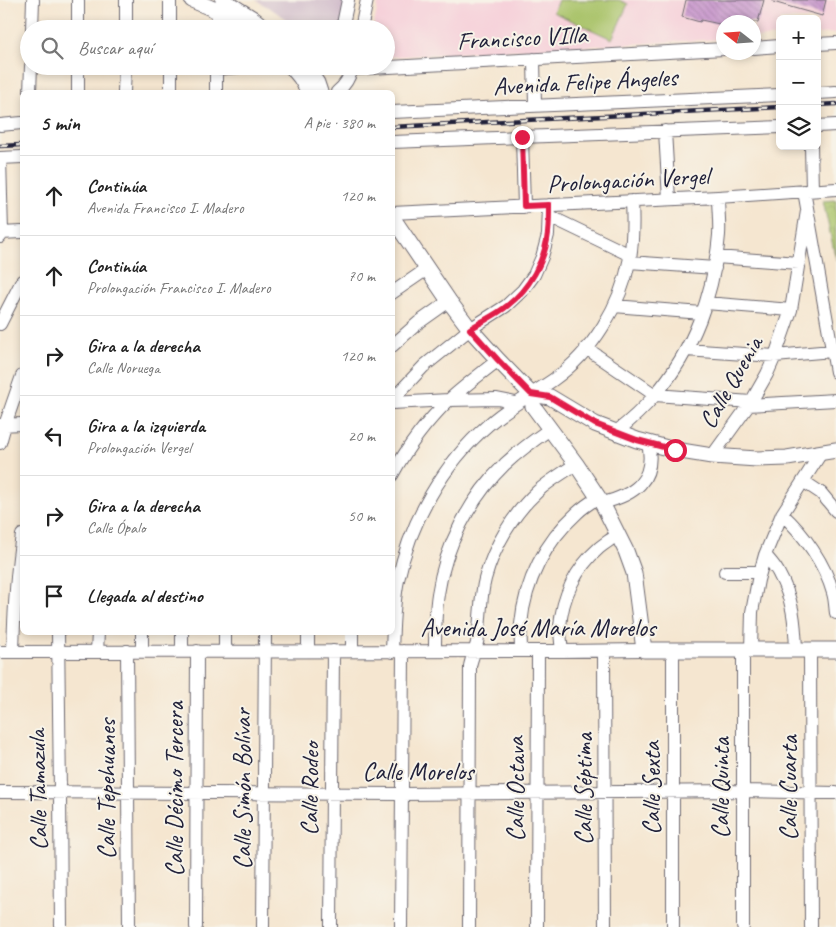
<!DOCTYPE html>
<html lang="es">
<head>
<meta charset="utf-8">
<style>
	body { margin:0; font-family:Caveat,sans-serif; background:#f6f6f6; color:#222 }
	.controls { position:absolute; right:15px; top:15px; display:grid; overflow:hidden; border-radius:8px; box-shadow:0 2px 8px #0003 }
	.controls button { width:45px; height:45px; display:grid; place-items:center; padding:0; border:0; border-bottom:1px solid #e0e0e0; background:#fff; color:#222; font:25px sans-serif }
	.compass { position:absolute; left:716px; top:15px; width:45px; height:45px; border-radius:50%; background:#fff; box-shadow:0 2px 8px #0003; rotate:287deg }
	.stop { position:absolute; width:15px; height:15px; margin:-11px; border:4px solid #e11d48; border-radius:50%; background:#fff }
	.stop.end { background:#e11d48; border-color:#fff; box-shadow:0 1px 5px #0008 }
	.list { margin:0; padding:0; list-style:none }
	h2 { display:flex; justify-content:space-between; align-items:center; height:65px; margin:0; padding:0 20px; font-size:21px }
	h2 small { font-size:16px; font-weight:400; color:#767676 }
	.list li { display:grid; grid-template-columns:32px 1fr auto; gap:15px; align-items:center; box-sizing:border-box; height:80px; padding:0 20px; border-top:1px solid #e0e0e0 }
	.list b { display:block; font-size:19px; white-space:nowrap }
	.list p { margin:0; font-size:16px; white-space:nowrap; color:#767676 }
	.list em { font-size:16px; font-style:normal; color:#767676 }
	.icon { flex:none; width:28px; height:28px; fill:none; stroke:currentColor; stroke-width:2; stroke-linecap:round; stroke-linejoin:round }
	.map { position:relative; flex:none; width:836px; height:927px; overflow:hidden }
	.search { position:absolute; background:#fff; box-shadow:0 2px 8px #0003; left:20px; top:20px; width:375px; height:55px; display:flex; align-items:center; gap:12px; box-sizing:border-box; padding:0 18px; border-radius:28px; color:#767676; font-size:19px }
	.panel { position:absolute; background:#fff; box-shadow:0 2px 8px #0003; left:20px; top:90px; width:375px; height:545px; border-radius:8px }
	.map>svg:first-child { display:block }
	.built { fill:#f6cfd9 }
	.industrial { fill:#d1bdcb }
	.grass { fill:#a9c369; stroke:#667252 }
	.park { fill:url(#park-crowns); stroke:#667252 }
	.building { fill:url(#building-back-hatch) }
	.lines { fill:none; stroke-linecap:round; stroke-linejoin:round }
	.minor-casing { stroke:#6c676f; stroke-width:14 }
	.major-casing { stroke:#6c676f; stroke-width:17 }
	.minor { stroke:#fff; stroke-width:12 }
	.major { stroke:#fff; stroke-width:15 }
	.rail-casing { stroke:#22223b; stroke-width:4.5 }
	.rail { stroke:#f7f3e8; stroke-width:2.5; stroke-dasharray:8; stroke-linecap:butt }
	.route { stroke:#e11d48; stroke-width:6 }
	.labels { text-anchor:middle; stroke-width:4; stroke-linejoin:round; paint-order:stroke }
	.street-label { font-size:25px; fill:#22223b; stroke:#f7f3e8 }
</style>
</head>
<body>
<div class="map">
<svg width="836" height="927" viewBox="0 0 836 927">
	<defs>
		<pattern id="park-crowns" width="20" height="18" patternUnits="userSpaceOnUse" patternTransform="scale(1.25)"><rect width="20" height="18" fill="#a9c369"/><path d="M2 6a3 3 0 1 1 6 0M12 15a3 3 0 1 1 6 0" fill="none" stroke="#91a75c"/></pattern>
		<pattern id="building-back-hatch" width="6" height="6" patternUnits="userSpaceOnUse" patternTransform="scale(1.25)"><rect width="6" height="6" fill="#c590cb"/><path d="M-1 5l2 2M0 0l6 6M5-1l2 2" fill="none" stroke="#a075a6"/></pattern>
	</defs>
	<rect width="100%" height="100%" fill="#f7f3e8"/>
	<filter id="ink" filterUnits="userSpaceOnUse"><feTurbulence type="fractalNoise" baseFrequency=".02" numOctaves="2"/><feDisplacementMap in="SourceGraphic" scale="10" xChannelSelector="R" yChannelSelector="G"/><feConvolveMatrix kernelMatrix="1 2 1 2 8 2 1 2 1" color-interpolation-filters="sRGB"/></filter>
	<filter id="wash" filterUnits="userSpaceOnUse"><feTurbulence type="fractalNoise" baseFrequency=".0096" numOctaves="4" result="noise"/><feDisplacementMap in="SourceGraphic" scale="20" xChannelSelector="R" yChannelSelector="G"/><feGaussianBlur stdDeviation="1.12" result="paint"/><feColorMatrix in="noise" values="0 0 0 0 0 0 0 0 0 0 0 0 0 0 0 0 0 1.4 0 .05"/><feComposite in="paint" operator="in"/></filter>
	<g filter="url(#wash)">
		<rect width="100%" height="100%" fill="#f5e6d0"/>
		<path class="built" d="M379,0H836V33L817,34V19H780V36L754,38V22H724L723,39L386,57V29H373Z"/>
		<path class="industrial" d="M256,0H355L348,29H299L276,12Z"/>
		<path class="grass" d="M558,0H619L628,4L612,39L553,12Z"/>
		<path class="park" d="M836,200V260L823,201Z"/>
		<g id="blocks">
			<path class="building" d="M686,0H764L758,22H747L728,18L726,22H724V25L701,20L700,22L682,17Z
				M774,0H826L822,16L773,2Z"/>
		</g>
	</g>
	<g filter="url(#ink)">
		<use href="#blocks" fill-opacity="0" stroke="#6c676f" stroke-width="1"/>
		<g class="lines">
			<g class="minor-casing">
				<path id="minor" d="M170,0V29
					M32,29L33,0
					M78,29V0
					M126,29V0
					M217,29L218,11
					M342,29L348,0
					M361,29L367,0
					M817,44L836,43
					M754,48L780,46
					M534,59L535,106
					M171,66V92
					M216,66V92
					M216,69L252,66
					M352,69L724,49
					M30,92L31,66
					M78,92V66
					M124,92L125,66
					M337,92C346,85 350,77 353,66
					M817,93L836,92
					M392,112L780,95
					M0,125L22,123
					M817,126L836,125
					M665,131L669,199
					M522,137L524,207
					M392,142L780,127
					M811,146L812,190
					M0,158L22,157
					M804,191L836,372
					M392,213L718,197L836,189
					M549,216L630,255
					M0,233L22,232
					M0,237L2,233L0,158
					M716,257L799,263
					M629,262L715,268
					M392,293L427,269
					M706,303L791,310
					M614,306L702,313
					M0,324L22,281
					M392,346L418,323L449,301
					M586,348L655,395L751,402
					M686,350L775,356L832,351
					M392,400L424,366L470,329L506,306L523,290L534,275L542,257L548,235L549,205
					M392,403L449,400L497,399L516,403
					M748,405L836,400
					M0,425L22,424
					M616,432C630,421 643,409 655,395C694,350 714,293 719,235C720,222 718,209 718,197
					M0,443L5,425L22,376
					M712,456L751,402L767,374L775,356L791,310L807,211
					M392,475C407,448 427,421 449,400C464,386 482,373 498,360
					M803,481L821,493L836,511
					M602,503C635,495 656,480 648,443
					M782,514C804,534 825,564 833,593C835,599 835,606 836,613
					M765,555C770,561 776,567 779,574C793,599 795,622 796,650
					M725,572H760
					M58,632L60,792L61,927
					M308,632V651
					M751,650L752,612L758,580L765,555L782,514L821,453
					M810,650L811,927
					M127,651L129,927
					M142,651V632
					M182,651V632
					M225,651V632
					M352,651V632
					M435,651C435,632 435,613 438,594C445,546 470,498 505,464C519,451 534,440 550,429
					M521,651C521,642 520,633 521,624C525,581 545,542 577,513C583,507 591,502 599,497
					M562,651C561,643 560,635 560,627C562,597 576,568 599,548C605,543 612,539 618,534
					M604,651L605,927
					M0,652L562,651L644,650
					M13,652C14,612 16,574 22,535
					M97,652L98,632
					M392,652C393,628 393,604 398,580C410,522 443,464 488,425C508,407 531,395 553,380C593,352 621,305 630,258C633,239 633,220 632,201
					M0,792L401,794L742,791L836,793
					M196,927L197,651
					M263,927L265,632
					M331,927L333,651
					M401,927L403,651
					M469,927L470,666C472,656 477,647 478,637C481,617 480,598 485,579C494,546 513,514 538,491C549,481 563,473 576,464
					M537,927L538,651
					M673,927V650
					M743,927V649"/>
			</g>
			<g class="major-casing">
				<path id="major" d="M192,0L218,11L247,29
					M223,0L252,18L266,29
					M291,66L300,77L309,92
					M305,66L317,83L320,92
					M392,217L449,301L470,329L498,360L531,394L533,406L576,464L602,503L626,551L634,573L644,650H836
					M531,394L550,397L595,424L637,440L675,450L712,456L757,459L787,458L836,450"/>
			</g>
			<use href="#minor" class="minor"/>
			<use href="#major" class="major"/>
			<g class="rail-casing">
				<path id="rail" d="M817,105L836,104
					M392,127L780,107
					M0,146L22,145"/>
			</g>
			<use href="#rail" class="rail"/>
		</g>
	</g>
	<g class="lines" filter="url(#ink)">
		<path class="route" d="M522,137L524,206L549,205C549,214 549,224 548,233C545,261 529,289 507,306C496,315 482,321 470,329L498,360L531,394L550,397L595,424L637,440L675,450"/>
	</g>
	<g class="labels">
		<g class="street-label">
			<text transform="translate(522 37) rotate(-3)" y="9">Francisco VIlla</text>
			<text transform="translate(585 81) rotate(-3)" y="9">Avenida Felipe Ángeles</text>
			<text transform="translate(628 179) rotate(-3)" y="9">Prolongación Vergel</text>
			<text transform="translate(730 382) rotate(-60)" y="9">Calle Quenia</text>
			<text x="538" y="636">Avenida José María Morelos</text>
			<text x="418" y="780">Calle Morelos</text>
			<text transform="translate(651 788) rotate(-90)" y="9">Calle Sexta</text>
			<text transform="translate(720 788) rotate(-90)" y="9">Calle Quinta</text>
			<text transform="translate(788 788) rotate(-90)" y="9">Calle Cuarta</text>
			<text transform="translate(106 789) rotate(-90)" y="9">Calle Tepehuanes</text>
			<text transform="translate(174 789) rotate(-90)" y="9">Calle Décimo Tercera</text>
			<text transform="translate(242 789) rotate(-90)" y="9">Calle Simón Bolívar</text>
			<text transform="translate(309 789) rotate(-89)" y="9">Calle Rodeo</text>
			<text transform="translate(515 789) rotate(-90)" y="9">Calle Octava</text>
			<text transform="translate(583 789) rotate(-90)" y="9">Calle Séptima</text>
			<text transform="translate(37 790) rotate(-91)" y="9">Calle Tamazula</text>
		</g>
	</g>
</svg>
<div class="controls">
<button>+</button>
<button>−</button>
<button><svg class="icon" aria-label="layers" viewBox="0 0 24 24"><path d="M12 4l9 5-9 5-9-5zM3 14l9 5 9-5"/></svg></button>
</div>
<svg class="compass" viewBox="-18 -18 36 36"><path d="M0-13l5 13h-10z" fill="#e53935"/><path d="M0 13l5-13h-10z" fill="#767676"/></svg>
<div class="stop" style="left:675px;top:450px"></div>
<div class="stop end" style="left:522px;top:137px"></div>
<div class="search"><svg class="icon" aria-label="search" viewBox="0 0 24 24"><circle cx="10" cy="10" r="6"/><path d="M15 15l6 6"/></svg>Buscar aquí</div>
<section class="panel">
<h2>5 min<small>A pie · 380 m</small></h2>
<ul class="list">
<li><svg class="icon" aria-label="ahead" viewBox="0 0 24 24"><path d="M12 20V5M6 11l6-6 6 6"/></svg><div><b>Continúa</b><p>Avenida Francisco I. Madero</p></div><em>120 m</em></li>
<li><svg class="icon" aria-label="ahead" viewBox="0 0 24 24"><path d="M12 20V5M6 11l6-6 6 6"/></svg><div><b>Continúa</b><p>Prolongación Francisco I. Madero</p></div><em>70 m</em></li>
<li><svg class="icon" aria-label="right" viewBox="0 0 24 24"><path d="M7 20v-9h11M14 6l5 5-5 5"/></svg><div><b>Gira a la derecha</b><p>Calle Noruega</p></div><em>120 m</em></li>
<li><svg class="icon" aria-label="left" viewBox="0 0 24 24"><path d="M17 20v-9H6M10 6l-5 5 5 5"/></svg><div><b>Gira a la izquierda</b><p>Prolongación Vergel</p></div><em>20 m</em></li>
<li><svg class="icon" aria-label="right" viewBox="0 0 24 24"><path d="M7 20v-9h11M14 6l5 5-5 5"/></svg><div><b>Gira a la derecha</b><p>Calle Ópalo</p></div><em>50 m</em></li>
<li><svg class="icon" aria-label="arrive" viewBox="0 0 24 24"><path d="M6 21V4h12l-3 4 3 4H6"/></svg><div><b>Llegada al destino</b></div></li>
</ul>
</section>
</div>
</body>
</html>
